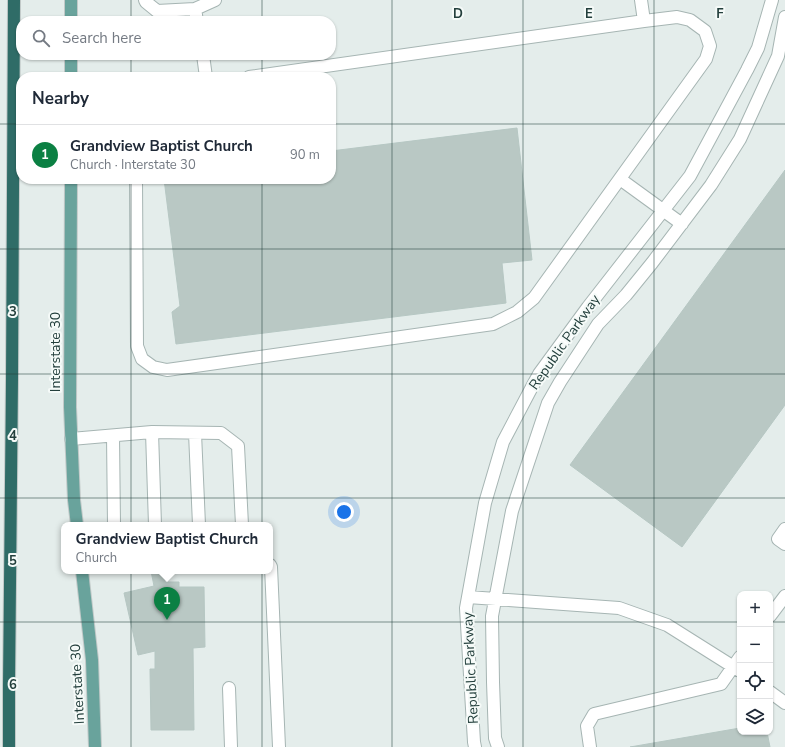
<!DOCTYPE html>
<html lang="en">
<head>
<meta charset="utf-8">
<style>
	body { margin:0; font-family:"Nunito Sans",sans-serif; background:#f6f6f7; color:#1f2937 }
	.controls { position:absolute; right:12px; bottom:12px; display:grid; overflow:hidden; border-radius:8px; box-shadow:0 1px 3px #0004 }
	.controls button { width:36px; height:36px; display:grid; place-items:center; padding:0; border:0; border-bottom:1px solid #e0e1e3; background:#fff; color:#1f2937; font:20px sans-serif }
	.you { position:absolute; left:344px; top:512px; width:14px; height:14px; margin:-10px; border:3px solid #fff; border-radius:50%; background:#1a73e8; box-shadow:0 0 0 6px #1a73e833 }
	.badge { display:grid; place-items:center; width:26px; height:26px; border-radius:50%; background:#0b8043; color:#fff; font-size:13px; font-weight:700 }
	.pin { position:absolute; translate:-50% -33px; filter:drop-shadow(0 1px 2px #0008) }
	.pin::after { content:''; position:absolute; top:21px; width:14px; height:12px; background:inherit; clip-path:polygon(0 0,100% 0,50% 100%) }
	.popup { position:absolute; left:61px; top:522px; width:212px; height:52px; box-sizing:border-box; display:grid; place-content:center; border-radius:8px; background:#fff; filter:drop-shadow(0 1px 3px #0005); font-size:13px; white-space:nowrap; color:#747a83 }
	.popup b { font-size:15px; color:#1f2937 }
	.popup::after { content:''; position:absolute; left:50%; top:100%; margin-left:-8px; border:8px solid transparent; border-top-color:#fff }
	.list { margin:0; padding:0; list-style:none }
	h2 { display:flex; justify-content:space-between; align-items:center; height:52px; margin:0; padding:0 16px; font-size:17px }
	h2 small { font-size:13px; font-weight:400; color:#747a83 }
	.list li { display:grid; grid-template-columns:26px 1fr auto; gap:12px; align-items:center; box-sizing:border-box; height:60px; padding:0 16px; border-top:1px solid #e0e1e3 }
	.list b { display:block; font-size:15px; white-space:nowrap }
	.list p { margin:0; font-size:13px; white-space:nowrap; color:#747a83 }
	.list em { font-size:13px; font-style:normal; color:#747a83 }
	.icon { flex:none; width:22px; height:22px; fill:none; stroke:currentColor; stroke-width:2; stroke-linecap:round; stroke-linejoin:round }
	.map { position:relative; flex:none; width:785px; height:747px; overflow:hidden }
	.search { position:absolute; background:#fff; box-shadow:0 1px 3px #0004; left:16px; top:16px; width:320px; height:44px; display:flex; align-items:center; gap:10px; box-sizing:border-box; padding:0 14px; border-radius:16px; color:#747a83; font-size:15px }
	.panel { position:absolute; background:#fff; box-shadow:0 1px 3px #0004; left:16px; top:72px; width:320px; height:112px; border-radius:16px }
	.map>svg:first-child { display:block }
	.building { fill:#b9c8c4; stroke:#b6c7c3 }
	.lines { fill:none; stroke-linecap:round; stroke-linejoin:round }
	.minor-casing { stroke:#a6b5b3; stroke-width:14 }
	.major-casing { stroke:#c1c9c8; stroke-width:14 }
	.highway-casing { stroke:#c1c9c8; stroke-width:14 }
	.minor { stroke:#fff; stroke-width:12 }
	.major { stroke:#69a39c; stroke-width:12 }
	.highway { stroke:#2f6c67; stroke-width:12 }
	.grid { fill:none; stroke:#233f3c; stroke-width:1; stroke-opacity:0.55 }
	.labels { text-anchor:middle; stroke-width:4; stroke-linejoin:round; paint-order:stroke }
	.street-label { font-size:14px; fill:#233f3c; stroke:#f5faf8 }
	.grid-label { font-size:13px; text-anchor:middle; font-weight:bold; fill:#233f3c; stroke:#f5faf8; stroke-width:4; stroke-linejoin:round; paint-order:stroke }
</style>
</head>
<body>
<div class="map">
<svg width="785" height="747" viewBox="0 0 785 747">
	<rect width="100%" height="100%" fill="#e4edeb"/>
	<path class="building" d="M517,128L532,260L502,263L506,303L176,344L172,312L180,306L164,179H331V151Z
		M785,170V405L682,547L570,465Z
		M151,571H165V582H179V587H204L205,647L193,648L194,730H151L150,669H155V651L138,655L124,593L154,586Z
		M740,728V732H767L770,747H630Z"/>
	<g class="lines">
		<g class="minor-casing">
			<path id="minor" d="M145,0L146,2L157,11L195,9L215,0
				M641,0L644,21
				M195,9L197,21
				M203,55L206,77
				M136,179L137,346L142,359L153,367L167,370L493,324L517,312L534,298L706,59L710,46L705,31L690,20L677,17L644,21L249,77
				M620,179L682,224
				M152,432L155,525
				M195,433L199,525
				M113,436L114,525
				M71,439L152,432L221,433L238,446L242,525
				M785,529L778,539L785,544
				M270,565L271,567L279,747
				M468,597L619,608L667,625L740,671
				M770,616L785,596
				M229,688L231,747
				M770,692L785,703
				M475,747L474,742L466,608L485,503L503,442L533,385L539,374L588,307L690,176L747,70L758,48L772,0
				M498,747L495,738L493,682L492,616L512,511L548,403L560,382L598,324L626,295L652,263L711,185L740,139L778,56L785,17
				M590,747L587,726L594,714L721,684L740,657"/>
		</g>
		<g class="major-casing">
			<path id="major" d="M71,21V0
				M71,77V55
				M71,179L70,407L74,500L77,525
				M82,571L92,660L95,747"/>
		</g>
		<g class="highway-casing">
			<path id="highway" d="M9,747V686L12,379L14,0"/>
		</g>
		<use href="#minor" class="minor"/>
		<use href="#major" class="major"/>
		<use href="#highway" class="highway"/>
	</g>
	<path class="grid" d="M131,0V21M262,0V21M392,0V747M523,0V747M654,0V747M131,55V77M262,55V77M0,124H21M331,124H785M131,179V747M262,179V747M0,249H785M0,374H785M0,498H785M0,622H740M770,622H785"/>
	<g class="labels">
		<g class="street-label">
			<text transform="translate(564 342) rotate(-55)" y="5">Republic Parkway</text>
			<text transform="translate(55 352) rotate(-90)" y="5">Interstate 30</text>
			<text transform="translate(470 668) rotate(-93)" y="5">Republic Parkway</text>
			<text transform="translate(77 684) rotate(-93)" y="5">Interstate 30</text>
		</g>
	</g>
	<g class="grid-label">
		<text x="458" y="18">D</text>
		<text x="589" y="18">E</text>
		<text x="720" y="18">F</text>
		<text x="13" y="316">3</text>
		<text x="13" y="440">4</text>
		<text x="13" y="565">5</text>
		<text x="13" y="689">6</text>
	</g>
</svg>
<div class="controls">
<button>+</button>
<button>−</button>
<button><svg class="icon" aria-label="locate" viewBox="0 0 24 24"><circle cx="12" cy="12" r="6"/><path d="M12 2v4M12 18v4M2 12h4M18 12h4"/></svg></button>
<button><svg class="icon" aria-label="layers" viewBox="0 0 24 24"><path d="M12 4l9 5-9 5-9-5zM3 14l9 5 9-5"/></svg></button>
</div>
<div class="you"></div>
<div class="pin badge" style="left:167px;top:620px">1</div>
<div class="popup"><b>Grandview Baptist Church</b>Church</div>
<div class="search"><svg class="icon" aria-label="search" viewBox="0 0 24 24"><circle cx="10" cy="10" r="6"/><path d="M15 15l6 6"/></svg>Search here</div>
<section class="panel">
<h2>Nearby<small></small></h2>
<ul class="list">
<li><span class="badge">1</span><div><b>Grandview Baptist Church</b><p>Church · Interstate 30</p></div><em>90 m</em></li>
</ul>
</section>
</div>
</body>
</html>
